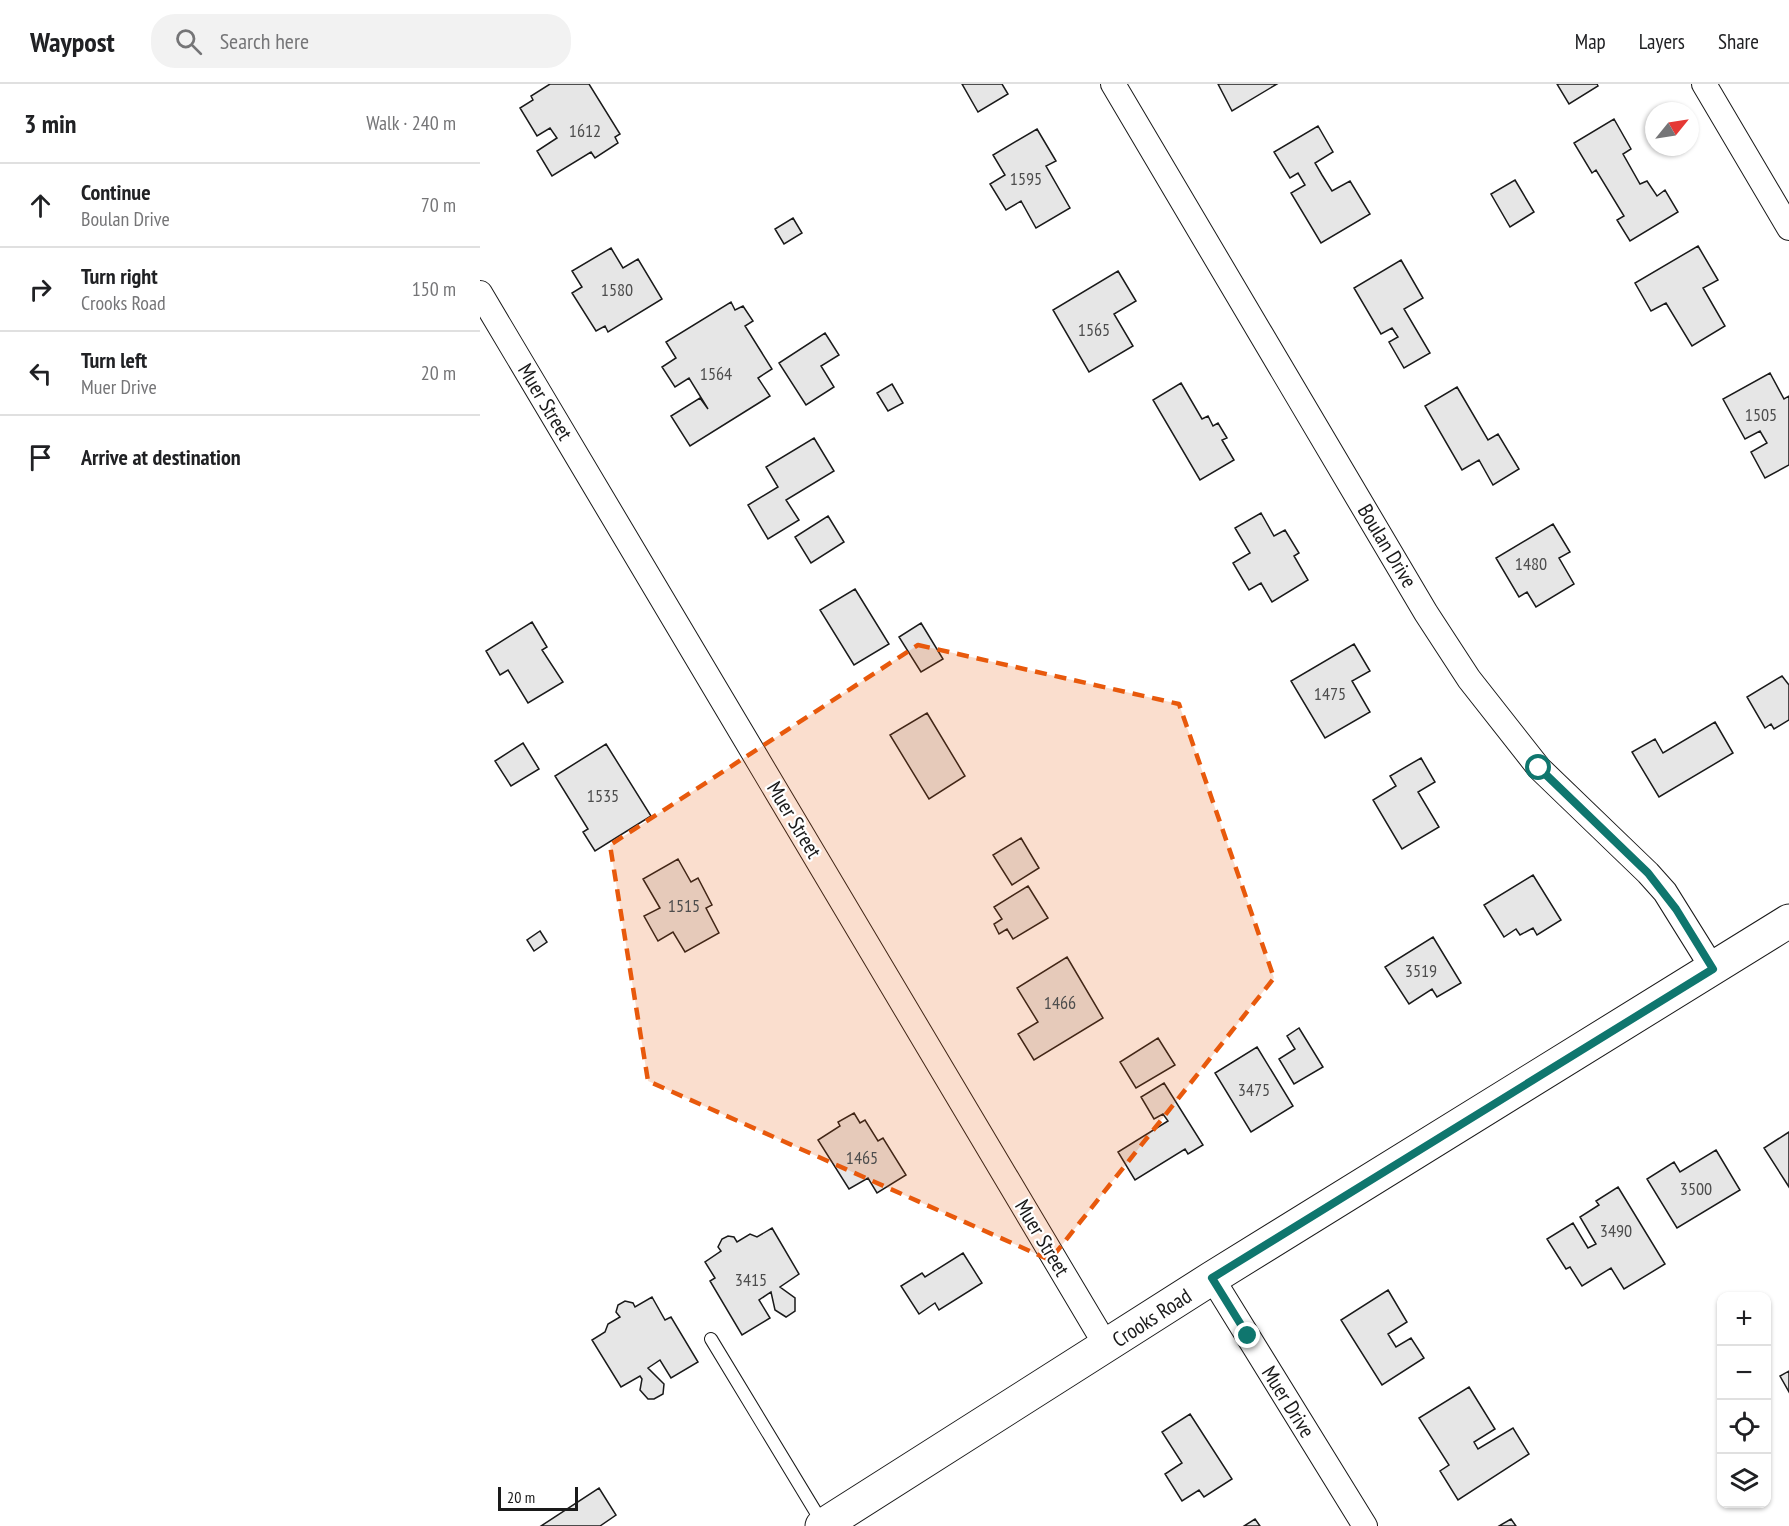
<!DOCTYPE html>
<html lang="en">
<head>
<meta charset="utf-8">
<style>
	body { margin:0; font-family:"PT Sans Narrow",sans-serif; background:#f2f2f2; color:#202124 }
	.controls { position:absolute; right:18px; bottom:18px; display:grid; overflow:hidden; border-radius:12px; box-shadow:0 2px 4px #0004 }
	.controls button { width:54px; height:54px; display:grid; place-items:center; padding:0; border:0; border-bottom:2px solid #e0e0e0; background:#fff; color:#202124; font:30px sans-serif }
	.compass { position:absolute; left:1165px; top:18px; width:54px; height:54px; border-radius:50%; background:#fff; box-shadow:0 2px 4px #0004; rotate:60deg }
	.scale { position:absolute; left:18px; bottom:15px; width:80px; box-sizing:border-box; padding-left:6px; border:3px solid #1a1a1a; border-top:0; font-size:16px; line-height:21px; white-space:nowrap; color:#1a1a1a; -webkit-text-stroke:4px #fff; paint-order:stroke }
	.stop { position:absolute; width:18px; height:18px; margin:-14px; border:4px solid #0f766e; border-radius:50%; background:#fff }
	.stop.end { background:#0f766e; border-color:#fff; box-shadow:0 2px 6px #0008 }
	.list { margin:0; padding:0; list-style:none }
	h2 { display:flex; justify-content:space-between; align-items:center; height:78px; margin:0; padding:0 24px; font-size:26px }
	h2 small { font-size:20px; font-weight:400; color:#757577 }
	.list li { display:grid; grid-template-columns:39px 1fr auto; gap:18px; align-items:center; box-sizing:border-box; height:84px; padding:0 24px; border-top:2px solid #e0e0e0 }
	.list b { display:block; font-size:22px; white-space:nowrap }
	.list p { margin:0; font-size:20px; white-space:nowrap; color:#757577 }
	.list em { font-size:20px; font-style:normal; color:#757577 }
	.icon { flex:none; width:33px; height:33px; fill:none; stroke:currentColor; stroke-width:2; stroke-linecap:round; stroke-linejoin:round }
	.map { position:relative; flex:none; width:1309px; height:1442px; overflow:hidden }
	header { display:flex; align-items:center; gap:36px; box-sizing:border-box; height:84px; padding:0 30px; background:#fff; border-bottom:2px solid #e0e0e0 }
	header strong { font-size:28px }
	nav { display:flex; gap:33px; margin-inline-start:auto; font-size:21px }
	.search { width:420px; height:54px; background:#f2f2f2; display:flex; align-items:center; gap:15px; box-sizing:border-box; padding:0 21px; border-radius:24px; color:#757577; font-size:22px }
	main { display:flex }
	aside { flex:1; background:#fff }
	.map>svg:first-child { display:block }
	.building { fill:#e6e6e6; stroke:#1a1a1a; stroke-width:1.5 }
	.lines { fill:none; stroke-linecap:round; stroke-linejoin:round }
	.lane-casing { stroke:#1a1a1a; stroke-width:14 }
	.street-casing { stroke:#1a1a1a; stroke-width:26 }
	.secondary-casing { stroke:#1a1a1a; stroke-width:35 }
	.lane { stroke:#fff; stroke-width:12 }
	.street { stroke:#fff; stroke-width:24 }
	.secondary { stroke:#fff; stroke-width:33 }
	.route { stroke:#0f766e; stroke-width:8 }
	.marked { fill:#e8590c; fill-opacity:0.2; stroke:#e8590c; stroke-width:4.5; stroke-dasharray:12 8; stroke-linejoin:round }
	.labels { text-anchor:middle; stroke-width:4.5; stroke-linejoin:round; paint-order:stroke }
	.number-label { font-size:18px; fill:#4d4d4d }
	.street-label { font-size:21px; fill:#1a1a1a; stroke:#fff }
</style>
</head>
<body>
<header>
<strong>Waypost</strong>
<div class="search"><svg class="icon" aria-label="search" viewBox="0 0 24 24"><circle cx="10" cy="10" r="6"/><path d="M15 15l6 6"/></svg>Search here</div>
<nav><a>Map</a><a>Layers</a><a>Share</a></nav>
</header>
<main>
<aside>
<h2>3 min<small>Walk · 240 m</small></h2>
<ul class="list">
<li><svg class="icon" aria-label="ahead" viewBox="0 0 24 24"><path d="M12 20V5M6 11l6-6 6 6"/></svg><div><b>Continue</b><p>Boulan Drive</p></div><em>70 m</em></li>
<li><svg class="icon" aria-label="right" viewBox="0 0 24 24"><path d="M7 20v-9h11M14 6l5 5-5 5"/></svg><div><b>Turn right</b><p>Crooks Road</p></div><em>150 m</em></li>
<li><svg class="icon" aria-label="left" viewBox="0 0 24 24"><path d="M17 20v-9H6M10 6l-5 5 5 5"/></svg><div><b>Turn left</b><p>Muer Drive</p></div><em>20 m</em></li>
<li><svg class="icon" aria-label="arrive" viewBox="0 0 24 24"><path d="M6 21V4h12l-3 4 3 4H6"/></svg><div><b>Arrive at destination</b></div></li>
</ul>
</aside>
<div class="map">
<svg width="1309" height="1442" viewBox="0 0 1309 1442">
	<rect width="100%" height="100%" fill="#fff"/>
	<path class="building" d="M70,0H109L140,50L135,53L138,59L115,74L111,68L72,92L57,67L77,54L70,44L57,52L40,24L53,16L51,12Z
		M482,0H522L528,10L498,28Z
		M738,0H797L752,27Z
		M1077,0H1117L1118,2L1089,20Z
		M1134,35L1151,65L1143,70L1160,100L1167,97L1177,112L1185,106L1198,128L1150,157L1137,136L1144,132L1116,86L1112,89L1094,59Z
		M838,42L853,68L835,79L842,91L852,107L870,97L890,130L841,159L811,109L825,101L818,89L810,94L794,68Z
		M557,45L576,77L566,82L590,124L556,144L541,117L526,126L510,100L525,91L513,71Z
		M1035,96L1054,128L1030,143L1011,110Z
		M313,134L322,149L304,160L295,145Z
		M1218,162L1238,196L1223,204L1245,242L1212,262L1186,219L1171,227L1155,199Z
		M131,164L143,184L158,175L182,215L128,248L125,242L116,247L92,209L102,203L92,187Z
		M921,176L943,214L924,225L950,269L924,284L909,258L918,253L912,244L901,250L874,204Z
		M638,187L656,217L634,230L653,262L609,288L573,226Z
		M251,218L255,226L263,222L273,237L265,242L292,285L278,294L290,312L210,362L191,332L220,314L228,325L209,294L195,303L182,283L196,274L186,258Z
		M345,249L359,271L341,282L354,303L326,321L299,279Z
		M1290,289L1304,315L1309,312V381L1285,394L1271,368L1287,359L1280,347L1265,355L1243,315Z
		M701,299L722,335L728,332L733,342L738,339L747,354L742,356L754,376L720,396L673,316Z
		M412,300L423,319L408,327L397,309Z
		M977,303L1008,356L1018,350L1039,385L1013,401L999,376L982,386L945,322Z
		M334,354L354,387L306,416L319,436L288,455L268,421L298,403L286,383Z
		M781,429L794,452L805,446L819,469L814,472L828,496L792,518L781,499L769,506L753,479L770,469L755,444Z
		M348,432L364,458L331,479L315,453Z
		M1073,440L1090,468L1079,474L1094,500L1056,523L1047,508L1039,513L1016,474Z
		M375,505L409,560L374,581L340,526Z
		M52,538L67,563L62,566L83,598L48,619L28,586L20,591L6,567Z
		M441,539L463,575L441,588L419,553Z
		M874,560L890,587L872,597L890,628L845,654L811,597Z
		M1302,592L1309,601V636L1294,645L1291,640L1285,644L1267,613Z
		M447,629L485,692L449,715L410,651Z
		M1235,638L1253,669L1179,713L1152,668L1175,655L1183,669Z
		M43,659L59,685L31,702L15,677Z
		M126,660L171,732L115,767L103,748L108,745L75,692Z
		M941,674L955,698L938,708L959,743L922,765L893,716L916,702L910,692Z
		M541,754L559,784L532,801L513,771Z
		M198,775L211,798L218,794L232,821L226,824L239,849L205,868L193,848L178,857L164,832L180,824L163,795Z
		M1053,791L1081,836L1057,851L1053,844L1040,851L1036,845L1024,853L1004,821Z
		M548,802L568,834L533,855L527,845L519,850L514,840L522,835L514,823Z
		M60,847L67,858L54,867L47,856Z
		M953,853L981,899L957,913L952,905L929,920L905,883Z
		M587,873L623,934L554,976L538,950L558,938L537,904Z
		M819,944L843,983L814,1000L799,975L815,965L807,952Z
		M678,954L695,981L656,1004L640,978Z
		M777,963L813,1022L771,1048L735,989Z
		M684,999L723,1061L708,1070L705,1065L655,1096L638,1068L688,1037L683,1030L674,1035L661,1013Z
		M374,1029L380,1039L385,1036L398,1057L403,1054L426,1091L397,1109L388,1094L369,1105L338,1056L360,1042L358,1038Z
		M1309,1048V1103L1284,1064Z
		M1236,1066L1260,1106L1197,1144L1167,1095L1194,1078L1200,1088Z
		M1138,1103L1185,1180L1144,1205L1131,1184L1102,1202L1090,1183L1086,1185L1067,1155L1093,1139L1108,1164L1116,1160L1100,1133L1119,1121L1116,1117Z
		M292,1144L319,1190L300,1203L315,1214V1227L306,1233L295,1226L291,1208L279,1216L290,1234L262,1251L230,1197L235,1194L225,1178L241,1167L238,1163L242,1155L248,1152L254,1153L257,1158L270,1150L277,1153Z
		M483,1169L502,1199L459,1226L455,1219L439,1230L421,1202L442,1189L445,1193Z
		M908,1206L927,1238L908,1250L916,1263L931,1254L944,1274L902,1301L861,1236Z
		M172,1213L185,1236L191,1233L218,1278L191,1294L180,1276L168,1284L184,1300L183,1310L174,1315H168L160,1306L162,1295L160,1292L141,1303L112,1256L125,1248L128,1240L140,1233L136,1228L138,1221L145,1217L153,1219L155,1223Z
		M1309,1287V1308L1300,1292Z
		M989,1303L1015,1345L994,1358L998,1365L1033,1344L1049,1370L978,1416L960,1387L969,1381L939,1334Z
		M710,1330L752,1395L724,1413L719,1406L702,1417L685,1390L702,1379L682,1348Z
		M119,1404L136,1431L120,1442H61Z
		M775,1435L780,1442H764Z
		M1031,1435L1036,1442H1019Z"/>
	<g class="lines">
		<g class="lane-casing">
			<path id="lane" d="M231,1255L343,1440"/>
		</g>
		<g class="street-casing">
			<path id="street" d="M633,0L946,529L989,595L1059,684L1168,789L1185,808L1233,885
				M1224,0L1309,144
				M0,209L627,1263
				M732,1194L885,1442"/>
		</g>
		<g class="secondary-casing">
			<path id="secondary" d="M342,1442L732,1194L1309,837"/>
		</g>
		<use href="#lane" class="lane"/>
		<use href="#street" class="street"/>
		<use href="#secondary" class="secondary"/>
	</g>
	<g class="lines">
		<path class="route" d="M768,1252L732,1194L1233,885L1196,825L1168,789L1059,684"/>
	</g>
	<path class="marked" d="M438,561L699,620L794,894L570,1176L168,997L130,761Z"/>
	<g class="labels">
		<g class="number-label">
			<text x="105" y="53">1612</text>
			<text x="546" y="101">1595</text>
			<text x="137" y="212">1580</text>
			<text x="614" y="252">1565</text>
			<text x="236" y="296">1564</text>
			<text x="1281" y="337">1505</text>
			<text x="1051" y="486">1480</text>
			<text x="850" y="616">1475</text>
			<text x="123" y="718">1535</text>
			<text x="204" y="828">1515</text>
			<text x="941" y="893">3519</text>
			<text x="580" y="925">1466</text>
			<text x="774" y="1012">3475</text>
			<text x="382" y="1080">1465</text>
			<text x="1216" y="1111">3500</text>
			<text x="1136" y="1153">3490</text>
			<text x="271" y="1202">3415</text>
		</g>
		<g class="street-label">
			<text transform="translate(65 318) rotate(59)" y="7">Muer Street</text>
			<text transform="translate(907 462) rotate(59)" y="7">Boulan Drive</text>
			<text transform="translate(314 736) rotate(59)" y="7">Muer Street</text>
			<text transform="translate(562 1154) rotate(59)" y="7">Muer Street</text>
			<text transform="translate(672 1234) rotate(-33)" y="7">Crooks Road</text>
			<text transform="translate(808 1318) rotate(58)" y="7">Muer Drive</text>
		</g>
	</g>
</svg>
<div class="controls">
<button>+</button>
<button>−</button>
<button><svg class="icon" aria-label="locate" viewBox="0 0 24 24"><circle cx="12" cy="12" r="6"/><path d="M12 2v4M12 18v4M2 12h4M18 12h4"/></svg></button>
<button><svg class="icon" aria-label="layers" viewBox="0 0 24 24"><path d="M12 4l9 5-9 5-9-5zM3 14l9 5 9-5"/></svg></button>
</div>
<svg class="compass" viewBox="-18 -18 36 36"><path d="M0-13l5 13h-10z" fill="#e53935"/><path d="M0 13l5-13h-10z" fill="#757577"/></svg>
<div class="scale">20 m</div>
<div class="stop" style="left:1059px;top:684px"></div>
<div class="stop end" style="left:768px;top:1252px"></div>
</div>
</main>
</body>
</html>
